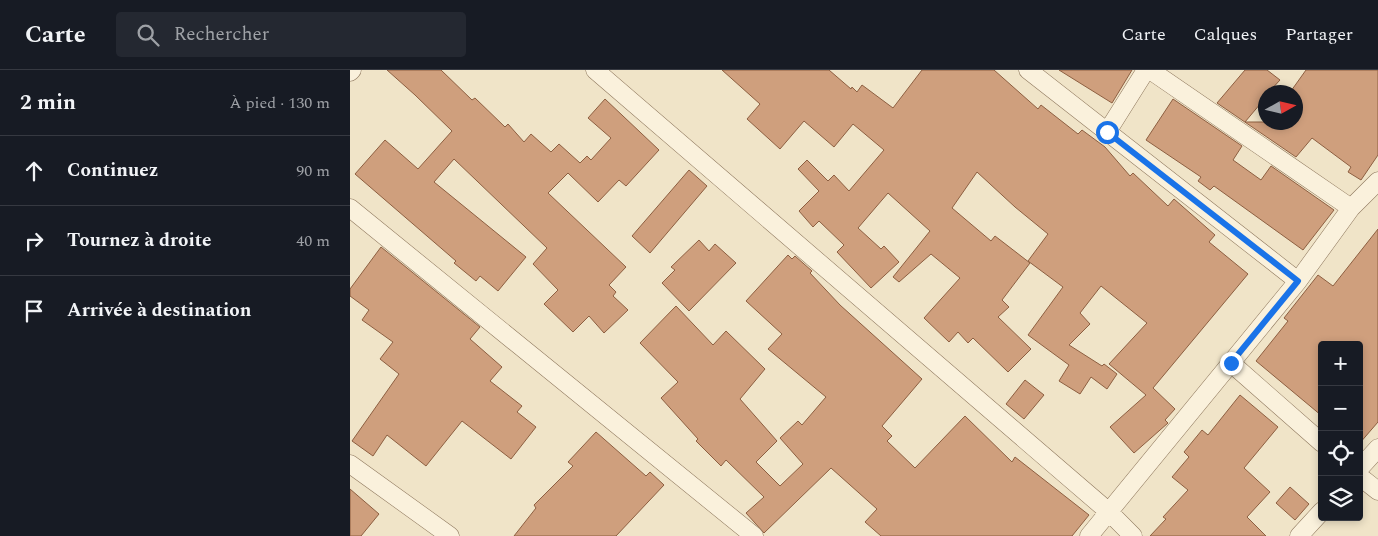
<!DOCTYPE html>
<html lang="fr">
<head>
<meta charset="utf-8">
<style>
	body { margin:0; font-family:Spectral,serif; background:#242831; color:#f1f3f6 }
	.controls { position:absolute; right:15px; bottom:15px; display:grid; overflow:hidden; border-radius:5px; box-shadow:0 2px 8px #0003 }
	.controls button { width:45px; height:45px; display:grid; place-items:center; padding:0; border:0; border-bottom:1px solid #363941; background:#171b24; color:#f1f3f6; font:25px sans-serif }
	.compass { position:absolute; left:908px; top:15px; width:45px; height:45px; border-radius:50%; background:#171b24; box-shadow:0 2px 8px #0003; rotate:82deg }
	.stop { position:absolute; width:15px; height:15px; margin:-11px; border:4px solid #1a73e8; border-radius:50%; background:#fff }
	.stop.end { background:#1a73e8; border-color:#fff; box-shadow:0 1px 5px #0008 }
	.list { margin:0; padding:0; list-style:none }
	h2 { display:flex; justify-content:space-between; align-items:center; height:65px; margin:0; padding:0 20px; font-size:21px }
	h2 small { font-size:16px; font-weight:400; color:#9ea1a6 }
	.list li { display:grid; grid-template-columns:32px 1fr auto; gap:15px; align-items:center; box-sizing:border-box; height:70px; padding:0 20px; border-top:1px solid #363941 }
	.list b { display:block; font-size:19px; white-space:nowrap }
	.list em { font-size:16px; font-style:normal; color:#9ea1a6 }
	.icon { flex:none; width:28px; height:28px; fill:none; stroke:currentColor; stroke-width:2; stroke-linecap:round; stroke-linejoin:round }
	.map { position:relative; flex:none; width:1028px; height:466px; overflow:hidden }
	header { display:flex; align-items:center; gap:30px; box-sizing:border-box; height:70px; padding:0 25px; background:#171b24; border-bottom:1px solid #363941 }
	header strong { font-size:24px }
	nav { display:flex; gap:28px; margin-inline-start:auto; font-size:18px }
	.search { width:350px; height:45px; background:#242831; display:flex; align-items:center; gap:12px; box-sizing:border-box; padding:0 18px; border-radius:5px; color:#9ea1a6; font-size:19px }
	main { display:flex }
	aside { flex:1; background:#171b24 }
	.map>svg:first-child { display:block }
	.building { fill:#cf9f7d; stroke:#8d5f41 }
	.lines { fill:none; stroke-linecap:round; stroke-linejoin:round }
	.street-casing { stroke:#8d765c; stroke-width:19 }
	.street { stroke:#faf1dc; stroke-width:18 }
	.route { stroke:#1a73e8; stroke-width:6 }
</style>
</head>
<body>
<header>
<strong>Carte</strong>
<div class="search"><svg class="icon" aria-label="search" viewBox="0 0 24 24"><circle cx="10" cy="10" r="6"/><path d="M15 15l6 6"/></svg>Rechercher</div>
<nav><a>Carte</a><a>Calques</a><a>Partager</a></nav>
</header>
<main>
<aside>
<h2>2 min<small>À pied · 130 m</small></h2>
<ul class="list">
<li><svg class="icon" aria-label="ahead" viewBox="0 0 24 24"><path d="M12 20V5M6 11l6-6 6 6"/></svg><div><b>Continuez</b></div><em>90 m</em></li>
<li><svg class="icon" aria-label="right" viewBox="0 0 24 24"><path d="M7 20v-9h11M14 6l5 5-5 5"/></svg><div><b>Tournez à droite</b></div><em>40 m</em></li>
<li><svg class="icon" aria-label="arrive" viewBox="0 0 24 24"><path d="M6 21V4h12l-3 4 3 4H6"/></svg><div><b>Arrivée à destination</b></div></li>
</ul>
</aside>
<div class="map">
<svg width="1028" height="466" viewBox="0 0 1028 466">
	<rect width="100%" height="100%" fill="#f0e4c8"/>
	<path class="building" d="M37,0H91L122,30L125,28L155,57L158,54L174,72L181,64L201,82L209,74L230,93L237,86L241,90L261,68L238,48L255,29L309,80L276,116L269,110L248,132L218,103L198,123L276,197L259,215L266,222L263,226L278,240L254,263L239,246L223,262L194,234L208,220L183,194L197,178L104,89L84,112L176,187L148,221L130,206L126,211L104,193L106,191L5,104L35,70L68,99L102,61L65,25Z
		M372,0H479L501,19L502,17L507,22L512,15L543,38L572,0H644L688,39L691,35L728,64L732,60L755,77L780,106L783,103L818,136L824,129L865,165L859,172L898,204L803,318L825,339L815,350L818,353L784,383L760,357L796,325L759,294L797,253L751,216L730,243L740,254L719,275L752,296L754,294L767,304L757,319L741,307L730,324L709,311L719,295L678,265L713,217L678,191L698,164L665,137L627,102L602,138L641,171L645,166L680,193L652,230L659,237L648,247L681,279L658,302L623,268L618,273L608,262L599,272L574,248L610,208L581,184L549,212L543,207L580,161L538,123L508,158L531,179L534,176L549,192L521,218L487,182L494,175L469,151L463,157L449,141L469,121L448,99L457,90L478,111L484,105L499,121L534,80L503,54L484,77L454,51L430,79L397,49L410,34Z
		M709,0H782L762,33Z
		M895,0H917L930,10L919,22H916V27L895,52H946V22L941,21L956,0H1028V85L1011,110L998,102L1001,97L962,68L946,87L867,33Z
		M823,29L892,76L883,90L911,110L921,96L984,140L953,180L864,116L860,120L848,111L851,107L796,70Z
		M339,100L357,116L300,183L282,166Z
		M1028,159V352L1009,374V275H972V346L906,291L938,251L934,248L968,205L983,216Z
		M349,170L359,181L365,174L386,193L339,241L312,213L325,200L321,197Z
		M31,177L130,257L120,269L152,297L140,311L172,336L167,342L186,357L161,389L112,351L76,396L37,365L23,386L2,371L49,304L30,289L43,272L12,250L19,240L0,226V219Z
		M438,185L442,189L445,186L462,201L460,203L490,235L572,309L532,356L542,366L537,371L565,398L615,346L662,392L665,387L739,445L722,466H531L515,452L527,439L481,398L414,463L396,443L414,427L376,390L371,396L346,371L348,369L311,328L328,312L290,273L326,236L363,275L376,261L415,299L390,329L427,371L406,392L430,416L453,394L430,368L448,351L452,355L476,327L418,279L432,264L396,231Z
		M675,310L694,325L674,349L656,334Z
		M890,325L928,357L894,398L920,422L897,447L916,466H800L816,449L813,447L838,420L822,407L839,387L834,382L852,360L858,365Z
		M246,362L296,406L300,402L314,415L266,466H164L186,438L184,435L223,396L218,392Z
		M940,417L959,434L945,450L926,433Z
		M0,419L29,444L11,466H0Z"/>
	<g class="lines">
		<g class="street-casing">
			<path id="street" d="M245,0L759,442L783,466
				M678,0L948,211
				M800,0L1001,138
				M0,2L2,0
				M757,62L796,0
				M0,138L404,466
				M881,293L972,373
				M0,394L100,466
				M1009,399L1028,378
				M1009,406L1028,421
				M739,466L948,211L1001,138L1028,111
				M949,466L972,441"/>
		</g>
		<use href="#street" class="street"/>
	</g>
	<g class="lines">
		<path class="route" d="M757,62L948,211L881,293"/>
	</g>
</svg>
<div class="controls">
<button>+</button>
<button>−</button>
<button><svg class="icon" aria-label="locate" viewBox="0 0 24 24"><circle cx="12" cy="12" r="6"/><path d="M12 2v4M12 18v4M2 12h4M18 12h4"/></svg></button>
<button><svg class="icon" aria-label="layers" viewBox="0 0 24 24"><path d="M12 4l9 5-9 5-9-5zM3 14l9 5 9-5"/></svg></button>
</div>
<svg class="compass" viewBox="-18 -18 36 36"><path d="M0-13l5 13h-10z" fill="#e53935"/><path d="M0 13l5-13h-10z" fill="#9ea1a6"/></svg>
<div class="stop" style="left:757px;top:62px"></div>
<div class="stop end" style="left:881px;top:293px"></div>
</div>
</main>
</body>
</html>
